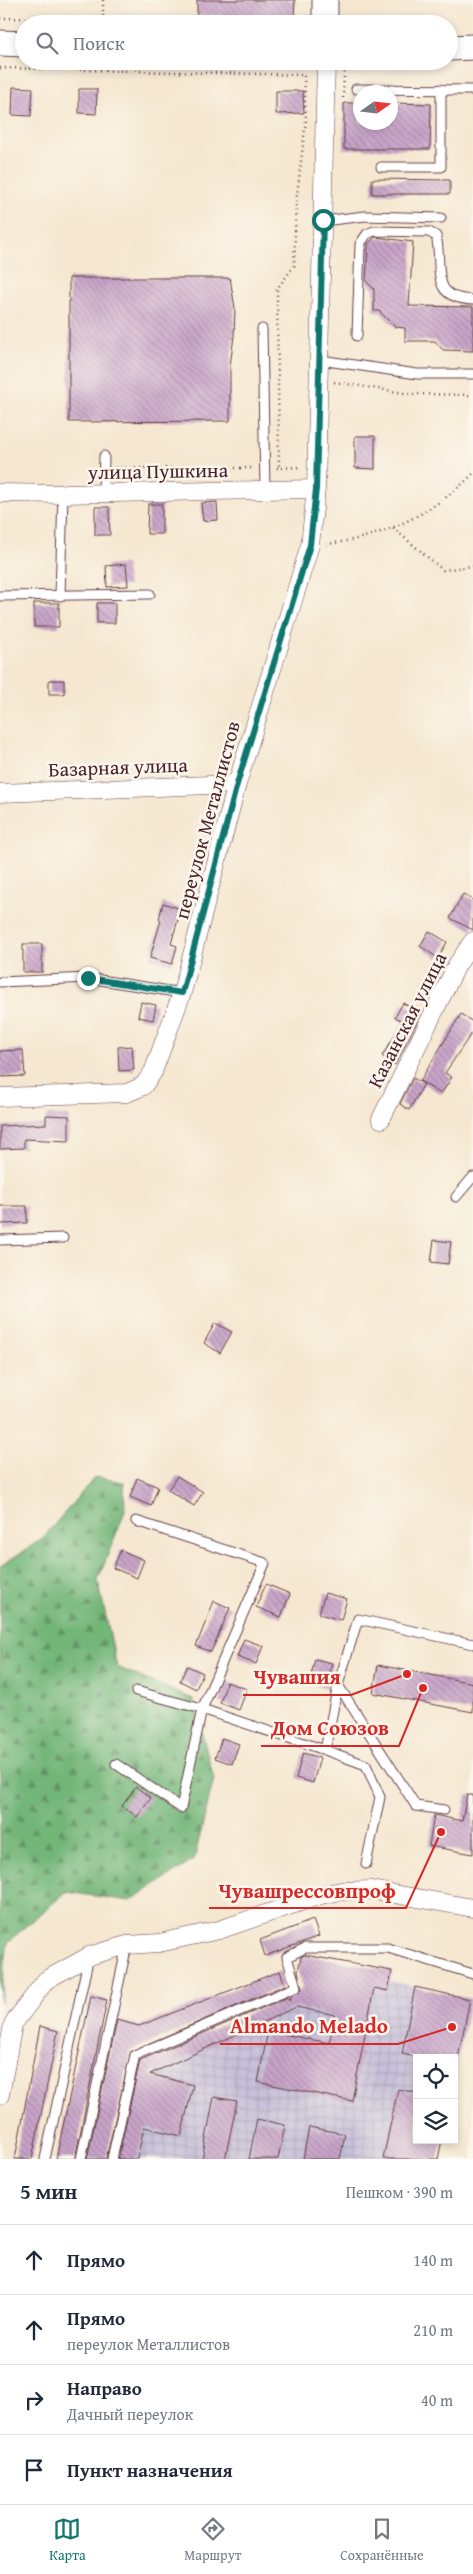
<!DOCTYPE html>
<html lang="ru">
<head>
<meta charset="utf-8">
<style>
	body { margin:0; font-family:"Gentium Book Plus",serif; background:#f6f6f7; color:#1f2937 }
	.controls { position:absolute; right:15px; bottom:15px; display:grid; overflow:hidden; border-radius:0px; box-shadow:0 2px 8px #0003 }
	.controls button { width:45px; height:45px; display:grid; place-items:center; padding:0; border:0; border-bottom:1px solid #e0e1e3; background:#fff; color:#1f2937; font:25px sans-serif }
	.compass { position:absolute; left:353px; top:85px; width:45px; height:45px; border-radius:50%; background:#fff; box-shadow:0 2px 8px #0003; rotate:76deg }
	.stop { position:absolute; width:15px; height:15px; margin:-11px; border:4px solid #0f766e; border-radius:50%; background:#fff }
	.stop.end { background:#0f766e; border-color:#fff; box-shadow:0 1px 5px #0008 }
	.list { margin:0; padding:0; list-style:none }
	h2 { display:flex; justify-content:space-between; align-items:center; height:65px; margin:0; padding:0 20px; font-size:21px }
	h2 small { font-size:16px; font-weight:400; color:#747a83 }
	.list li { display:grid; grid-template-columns:32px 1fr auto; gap:15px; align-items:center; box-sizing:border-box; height:70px; padding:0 20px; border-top:1px solid #e0e1e3 }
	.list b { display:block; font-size:19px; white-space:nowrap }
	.list p { margin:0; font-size:16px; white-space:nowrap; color:#747a83 }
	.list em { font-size:16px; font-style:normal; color:#747a83 }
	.icon { flex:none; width:28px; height:28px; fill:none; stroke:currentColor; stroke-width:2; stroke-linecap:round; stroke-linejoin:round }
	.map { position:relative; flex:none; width:473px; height:2159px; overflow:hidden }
	.search { position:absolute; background:#fff; box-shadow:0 2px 8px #0003; left:15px; right:15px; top:15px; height:55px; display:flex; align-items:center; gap:12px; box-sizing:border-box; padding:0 18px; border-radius:28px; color:#747a83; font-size:19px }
	.sheet { height:345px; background:#fff }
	nav { display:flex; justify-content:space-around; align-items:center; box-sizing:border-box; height:70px; border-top:1px solid #e0e1e3; background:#fff; font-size:14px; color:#747a83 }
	nav a { display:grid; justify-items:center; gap:2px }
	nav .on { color:#0f766e }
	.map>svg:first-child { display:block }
	.industrial { fill:url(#industrial-grid) }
	.forest { fill:url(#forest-firs); stroke:#5e6a52 }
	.building { fill:url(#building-back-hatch) }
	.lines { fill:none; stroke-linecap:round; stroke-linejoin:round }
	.lane-casing { stroke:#643d44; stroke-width:11 }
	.street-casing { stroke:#643d44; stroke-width:19 }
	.secondary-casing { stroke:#643d44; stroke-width:27 }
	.path { stroke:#643d44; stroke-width:2.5; stroke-dasharray:1 4; stroke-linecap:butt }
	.lane { stroke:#fff; stroke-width:9 }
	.street { stroke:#fff; stroke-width:18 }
	.secondary { stroke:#fff; stroke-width:25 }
	.route { stroke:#0f766e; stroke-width:6 }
	.labels { text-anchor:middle; stroke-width:5; stroke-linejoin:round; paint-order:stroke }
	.street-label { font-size:20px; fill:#4a1f2b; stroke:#fbf7ec }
	.leader { fill:none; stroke:#d62828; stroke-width:2 }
	.callout-dot { fill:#d62828; stroke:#fbf7ec; stroke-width:2 }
	.callout-label { font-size:21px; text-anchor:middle; font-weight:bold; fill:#d62828; stroke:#fbf7ec; stroke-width:5; stroke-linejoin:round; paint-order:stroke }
</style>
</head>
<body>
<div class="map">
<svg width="473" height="2159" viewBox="0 0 473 2159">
	<defs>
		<pattern id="industrial-grid" width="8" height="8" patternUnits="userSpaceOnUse" patternTransform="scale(1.25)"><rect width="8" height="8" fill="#c7c0d9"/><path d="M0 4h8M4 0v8" fill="none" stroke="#aca5ba"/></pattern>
		<pattern id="forest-firs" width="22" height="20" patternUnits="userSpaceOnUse" patternTransform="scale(1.25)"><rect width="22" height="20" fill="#72b678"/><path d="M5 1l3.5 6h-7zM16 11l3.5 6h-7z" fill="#609363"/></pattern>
		<pattern id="building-back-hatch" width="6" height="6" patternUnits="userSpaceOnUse" patternTransform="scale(1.25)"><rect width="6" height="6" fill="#c8a4c9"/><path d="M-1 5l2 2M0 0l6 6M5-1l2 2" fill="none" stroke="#a485a3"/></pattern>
	</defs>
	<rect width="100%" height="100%" fill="#fbf7ec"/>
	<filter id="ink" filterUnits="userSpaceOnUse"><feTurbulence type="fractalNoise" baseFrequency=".02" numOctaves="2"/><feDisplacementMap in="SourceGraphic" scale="10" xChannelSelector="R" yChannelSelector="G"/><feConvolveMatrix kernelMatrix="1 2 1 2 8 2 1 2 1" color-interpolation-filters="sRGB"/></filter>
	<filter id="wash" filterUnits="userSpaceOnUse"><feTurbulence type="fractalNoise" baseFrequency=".0096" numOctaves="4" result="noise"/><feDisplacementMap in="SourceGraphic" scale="20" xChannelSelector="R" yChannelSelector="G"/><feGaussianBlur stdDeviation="1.12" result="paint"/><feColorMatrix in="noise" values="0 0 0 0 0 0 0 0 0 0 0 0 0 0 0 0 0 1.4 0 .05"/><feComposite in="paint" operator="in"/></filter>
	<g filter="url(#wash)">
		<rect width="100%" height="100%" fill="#f5e7d0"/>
		<path class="industrial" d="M328,1959L392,1971L390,1981L470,1999L454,2078V2058H417V2140L438,2159H137L156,2071L296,2007Z"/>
		<path class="forest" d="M95,1477L124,1482L125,1511L98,1580L117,1667L193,1699L214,1779L194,1860L130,1901L66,1892L8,1942L0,2003V1566L42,1539Z"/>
		<g id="blocks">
			<path class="building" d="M197,0H295L294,17L197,15Z
				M13,87L33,88L31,116L12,115Z
				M79,89H97L96,114L79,113Z
				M276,91H303L304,113L276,114Z
				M344,103H360V122H390V103L431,104L430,149H344Z
				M372,179L450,180V194H372Z
				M375,237L413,242L409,306L473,307V351L443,350L435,341H405V328L395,327L379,311H374V289L366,281L368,244Z
				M69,278H230L235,308L234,336L230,366V421L69,422Z
				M355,436H375V469L355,468Z
				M217,502L218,520L203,521L201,503Z
				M148,504H162V534H147Z
				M95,507H109L110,535H95Z
				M126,564L128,586L107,587L106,566Z
				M34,603H59V627H34Z
				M97,603H115V623H97Z
				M49,680H64V694H49Z
				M463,894L473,900V930L450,918Z
				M163,903L181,909L171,944L177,946L172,964L150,958L161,920L159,919Z
				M429,931L447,942L438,958L420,946Z
				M23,944H42V972H23Z
				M141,1002L156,1005L153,1020L138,1017Z
				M403,1003L421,1014L395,1065L382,1056L404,1022L395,1017Z
				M461,1014L473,1022V1031L445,1073L452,1077L441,1094L420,1081Z
				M132,1046L134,1070L119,1071L118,1047Z
				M23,1050L25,1076L1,1077L0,1051Z
				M413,1078L424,1084L409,1110L400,1104Z
				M46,1115L69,1116V1141L24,1139V1148L0,1149V1126L46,1124Z
				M0,1206H27V1223L0,1224Z
				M434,1240L451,1242L448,1264L431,1262Z
				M215,1323L232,1332L220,1353L204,1343Z
				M177,1476L203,1492L194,1506L168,1490Z
				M137,1478L158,1487L151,1506L130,1497Z
				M121,1550L144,1560L137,1578L113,1568Z
				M266,1584L290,1594L281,1617L256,1607Z
				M325,1593L347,1599L341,1620L319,1614Z
				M214,1601L230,1608L211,1652L196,1646Z
				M244,1639L263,1646L256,1664L237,1657Z
				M315,1659L332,1663L326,1688L309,1684Z
				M378,1665L473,1683V1712L373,1693Z
				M187,1666L203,1673L196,1689L180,1681Z
				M227,1682L247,1689L239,1710L220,1703Z
				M222,1738L239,1744L232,1764L215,1758Z
				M303,1753L320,1758L313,1783L296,1778Z
				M136,1787L151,1798L137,1817L122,1806Z
				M467,1795H473V1854L429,1846L434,1815L462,1821Z
				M313,1920L319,1936L265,1956L260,1940Z
				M305,1955L392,1971L388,1991L374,1988L352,2101L258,2082L268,2031L329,2043L335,2015L296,2007L150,2074L193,2085L181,2136L144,2127L137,2159H118L140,2060L288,1997L290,2001L291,1996L302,1989L298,1971L301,1957Z
				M280,1971L285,1985L131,2051L106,2159H87L117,2020L139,2026Z
				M415,1987L470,1999L458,2058H421L402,2054Z
				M91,1996L107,2000L75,2159H56Z
				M40,2026L58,2031L32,2159H15Z
				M398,2089L417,2093V2140H442L438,2159H383Z
				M214,2097L237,2101L225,2159H202Z
				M257,2119L285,2125L278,2159H249Z
				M309,2127L345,2134L340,2159H303Z"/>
		</g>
	</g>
	<g filter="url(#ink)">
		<use href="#blocks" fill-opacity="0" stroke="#643d44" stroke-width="1"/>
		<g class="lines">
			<g class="lane-casing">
				<path id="lane" d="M356,89L473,90
					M381,167H441V89
					M323,221L365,216L441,218
					M262,329L265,490
					M357,336L360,244L367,234L374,231L429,232L436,236C444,267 427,298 473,300
					M320,360L417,374H473
					M103,494L104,456
					M0,596L150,594
					M60,596L63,494
					M0,982L88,978L182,993
					M456,1197L473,1177
					M0,1240L63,1238
					M338,1685L416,1806L444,1810
					M136,1691L202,1709L325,1750
					M116,1764L181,1808L202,1709L265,1563L136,1521
					M366,1864L380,1797L366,1765L325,1750L338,1685L358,1619L473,1644
					M45,2159L89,1956
					M81,2159L127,1945
					M112,2159L135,2055L296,1987L287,1957L305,1948H388L473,1974"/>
			</g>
			<g class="street-casing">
				<path id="street" d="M0,493L63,494L316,489
					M0,793L237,784
					M0,1097L127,1093L143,1086L153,1072L182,993L237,784L310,545L316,489L326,61
					M381,1119L457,965L473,941
					M0,2095L13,2024L46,1980L89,1956L127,1945L159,1943L219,1930L321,1895L341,1891L372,1890L473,1908"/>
			</g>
			<g class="secondary-casing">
				<path id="secondary" d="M325,0V24
					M0,43L24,44
					M449,48L473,47"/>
			</g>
			<path class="path" d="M103,0V18
				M0,18L306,22
				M344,22H350
				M0,68L304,75L306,120L296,203L294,266L277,289L279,468
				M343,98L344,74L350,61
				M334,382L411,394L473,395
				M115,468H254
				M277,468L302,467
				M393,528L443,570L473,566
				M326,544C383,538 432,514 473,474"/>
			<use href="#lane" class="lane"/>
			<use href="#street" class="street"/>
			<use href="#secondary" class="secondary"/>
		</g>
	</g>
	<g class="lines" filter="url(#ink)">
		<path class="route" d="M88,978L182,993L237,784L310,545L316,489L323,220"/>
	</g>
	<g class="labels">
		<g class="street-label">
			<text transform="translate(158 471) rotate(-1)" y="7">улица Пушкина</text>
			<text transform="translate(118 767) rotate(-2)" y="7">Базарная улица</text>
			<text transform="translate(207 820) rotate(-75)" y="7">переулок Металлистов</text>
			<text transform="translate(407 1020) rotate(-63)" y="7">Казанская улица</text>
		</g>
	</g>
	<path class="leader" d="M407 1674L351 1695H243M423 1688L399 1746H261M441 1832L406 1908H209M452 2027L398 2044H220"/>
	<g class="callout-dot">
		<circle cx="407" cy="1674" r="5"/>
		<circle cx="423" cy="1688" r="5"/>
		<circle cx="441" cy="1832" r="5"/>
		<circle cx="452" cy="2027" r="5"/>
	</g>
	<g class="callout-label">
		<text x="297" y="1684">Чувашия</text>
		<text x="330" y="1735">Дом Союзов</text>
		<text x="307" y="1898">Чувашрессовпроф</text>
		<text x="309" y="2033">Almando Melado</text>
	</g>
</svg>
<div class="controls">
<button><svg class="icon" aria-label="locate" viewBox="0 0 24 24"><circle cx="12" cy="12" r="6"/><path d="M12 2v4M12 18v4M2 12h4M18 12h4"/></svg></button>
<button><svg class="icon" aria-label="layers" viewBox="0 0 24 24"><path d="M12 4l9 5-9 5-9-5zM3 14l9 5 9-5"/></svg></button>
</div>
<svg class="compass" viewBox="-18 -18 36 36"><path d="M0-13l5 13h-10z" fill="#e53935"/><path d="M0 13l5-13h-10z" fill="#747a83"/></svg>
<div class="stop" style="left:323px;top:220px"></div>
<div class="stop end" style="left:88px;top:978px"></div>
<div class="search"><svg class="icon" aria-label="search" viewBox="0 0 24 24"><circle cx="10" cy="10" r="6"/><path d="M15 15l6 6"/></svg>Поиск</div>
</div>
<section class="sheet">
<h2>5 мин<small>Пешком · 390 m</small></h2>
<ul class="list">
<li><svg class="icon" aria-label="ahead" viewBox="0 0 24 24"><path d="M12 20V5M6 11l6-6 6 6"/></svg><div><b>Прямо</b></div><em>140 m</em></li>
<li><svg class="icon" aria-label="ahead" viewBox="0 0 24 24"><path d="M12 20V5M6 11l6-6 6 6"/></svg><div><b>Прямо</b><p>переулок Металлистов</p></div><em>210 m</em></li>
<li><svg class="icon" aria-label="right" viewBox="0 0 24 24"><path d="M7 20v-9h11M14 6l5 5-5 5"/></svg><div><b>Направо</b><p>Дачный переулок</p></div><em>40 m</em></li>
<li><svg class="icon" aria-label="arrive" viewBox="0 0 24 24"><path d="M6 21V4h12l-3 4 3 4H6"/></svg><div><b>Пункт назначения</b></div></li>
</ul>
</section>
<nav>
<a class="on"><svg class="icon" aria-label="map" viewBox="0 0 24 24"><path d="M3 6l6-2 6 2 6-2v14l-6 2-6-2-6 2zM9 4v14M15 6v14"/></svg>Карта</a>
<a><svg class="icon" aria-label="directions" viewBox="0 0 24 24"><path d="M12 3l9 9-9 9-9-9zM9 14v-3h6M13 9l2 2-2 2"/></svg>Маршрут</a>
<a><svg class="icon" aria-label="saved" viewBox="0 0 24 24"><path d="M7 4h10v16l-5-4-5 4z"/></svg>Сохранённые</a>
</nav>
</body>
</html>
